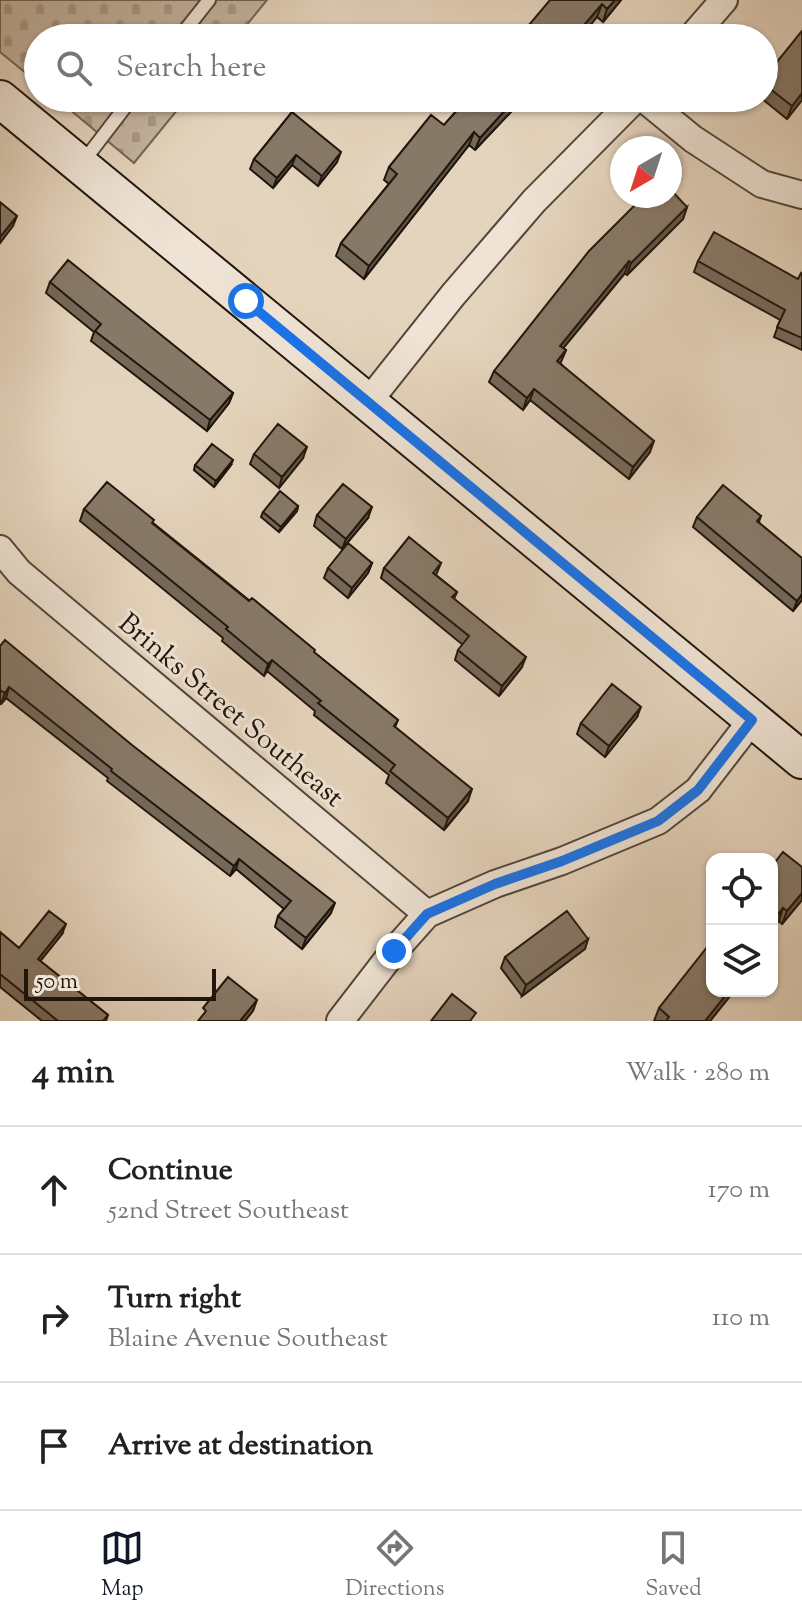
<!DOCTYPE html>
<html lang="en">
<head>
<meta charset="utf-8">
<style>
	body { margin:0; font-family:"Sorts Mill Goudy",serif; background:#f2f2f2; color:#222 }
	.controls { position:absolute; right:24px; bottom:24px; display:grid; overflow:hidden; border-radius:16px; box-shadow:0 2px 6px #0004 }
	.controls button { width:72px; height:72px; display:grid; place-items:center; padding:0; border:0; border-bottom:2px solid #e0e0e0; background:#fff; color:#222; font:40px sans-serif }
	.compass { position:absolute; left:610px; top:136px; width:72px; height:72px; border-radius:50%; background:#fff; box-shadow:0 2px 6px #0004; rotate:219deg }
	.scale { position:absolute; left:24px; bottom:20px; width:192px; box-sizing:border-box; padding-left:8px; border:4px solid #21160c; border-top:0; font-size:22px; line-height:28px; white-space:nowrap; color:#21160c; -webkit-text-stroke:6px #eee3d4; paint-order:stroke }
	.stop { position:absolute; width:24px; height:24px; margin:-18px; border:6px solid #1a73e8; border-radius:50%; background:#fff }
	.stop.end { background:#1a73e8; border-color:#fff; box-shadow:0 2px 8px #0008 }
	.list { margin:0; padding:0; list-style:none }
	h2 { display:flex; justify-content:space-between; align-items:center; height:104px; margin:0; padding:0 32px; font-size:34px }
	h2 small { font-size:26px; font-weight:400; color:#767676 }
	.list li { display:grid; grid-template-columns:52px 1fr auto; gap:24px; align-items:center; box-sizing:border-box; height:128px; padding:0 32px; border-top:2px solid #e0e0e0 }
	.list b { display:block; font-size:30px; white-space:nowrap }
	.list p { margin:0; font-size:26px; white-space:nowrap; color:#767676 }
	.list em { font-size:26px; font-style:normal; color:#767676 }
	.icon { flex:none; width:44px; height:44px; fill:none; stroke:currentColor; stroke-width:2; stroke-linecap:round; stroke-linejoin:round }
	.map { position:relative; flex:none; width:802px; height:1021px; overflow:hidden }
	.search { position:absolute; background:#fff; box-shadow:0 2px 6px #0004; left:24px; right:24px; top:24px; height:88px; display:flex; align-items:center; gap:20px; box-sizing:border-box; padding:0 28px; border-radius:44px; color:#767676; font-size:30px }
	.sheet { height:488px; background:#fff }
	nav { display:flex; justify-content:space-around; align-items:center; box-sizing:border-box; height:112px; border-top:2px solid #e0e0e0; background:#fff; font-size:22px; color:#767676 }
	nav a { display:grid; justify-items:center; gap:4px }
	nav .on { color:#111827 }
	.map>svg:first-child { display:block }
	.cemetery { fill:url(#cemetery-stones); stroke:#726556; stroke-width:2 }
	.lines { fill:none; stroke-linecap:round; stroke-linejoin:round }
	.service-casing { stroke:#524638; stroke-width:16 }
	.minor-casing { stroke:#524638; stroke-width:30 }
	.secondary-casing { stroke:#21160c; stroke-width:40 }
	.service { stroke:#eee3d4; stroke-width:12 }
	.minor { stroke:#eee3d4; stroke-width:26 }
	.secondary { stroke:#eee3d4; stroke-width:36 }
	.wall { fill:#746859; stroke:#21160c; stroke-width:2 }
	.shaded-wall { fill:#5e5549; stroke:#21160c; stroke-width:2 }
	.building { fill:#877968; stroke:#21160c; stroke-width:2 }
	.route { stroke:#1a73e8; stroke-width:10 }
	.labels { text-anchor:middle; stroke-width:6; stroke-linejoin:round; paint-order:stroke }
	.street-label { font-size:28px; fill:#21160c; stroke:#eee3d4 }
</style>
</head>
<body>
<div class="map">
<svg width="802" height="1021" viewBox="0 0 802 1021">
	<defs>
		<pattern id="cemetery-stones" width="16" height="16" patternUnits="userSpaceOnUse" patternTransform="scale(2)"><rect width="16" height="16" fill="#c4b49f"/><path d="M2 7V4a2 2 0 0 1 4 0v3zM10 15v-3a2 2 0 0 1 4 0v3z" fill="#a89a88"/></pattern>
	</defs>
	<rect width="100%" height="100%" fill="#e5d4bd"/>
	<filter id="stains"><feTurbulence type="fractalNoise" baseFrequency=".0025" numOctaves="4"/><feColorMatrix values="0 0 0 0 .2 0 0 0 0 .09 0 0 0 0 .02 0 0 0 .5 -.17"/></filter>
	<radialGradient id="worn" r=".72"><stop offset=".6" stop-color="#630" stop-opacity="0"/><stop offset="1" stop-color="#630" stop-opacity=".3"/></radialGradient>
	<path class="cemetery" d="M0,0H267L236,38H38V83L0,52Z
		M56,98H187L134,163Z"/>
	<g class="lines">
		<g class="service-casing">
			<path id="service" d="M179,38L209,0
				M83,162L132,98"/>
		</g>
		<g class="minor-casing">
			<path id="minor" d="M691,38L724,0
				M643,98L693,139L762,184L802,195
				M368,402L453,295L534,201L636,98
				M0,549L19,572L427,914
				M340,1021L394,951L427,914L495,884L562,861L658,821L698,790L752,720"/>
		</g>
		<g class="secondary-casing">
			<path id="secondary" d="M0,99L802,760"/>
		</g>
		<use href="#service" class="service"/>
		<use href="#minor" class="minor"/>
		<use href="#secondary" class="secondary"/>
	</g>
	<path class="wall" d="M550,0H621L603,22L597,17Z
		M802,31V100L787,119L761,98H764V78Z
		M468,98H524L475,150L469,145L364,279L336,256L341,243L389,184L384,180L389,167L444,125Z
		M292,112L337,162L318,186L292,165L273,188L250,169L254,159Z
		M687,207L683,219L627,275L625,273L563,348L566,350L560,363L650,452L629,479L530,400L523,410L489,382L494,371Z
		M698,261L798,279L802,274V350L774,337L780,320L694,272Z
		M50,282L233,393L229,403L207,431L91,341L94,332L46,293Z
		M254,454L303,458L279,488L250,464Z
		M195,465H231L214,487L194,470Z
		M298,506L297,511L279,532L261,517L263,512Z
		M84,509L153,523L398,720L395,727L468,801L444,830L386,783L389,775L314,715L315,711L267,671L264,676L222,641L223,638L80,521Z
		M317,515L368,518L342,549L314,526Z
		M761,516L759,522L802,600L793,611L693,527L697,517Z
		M372,563L368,573L348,598L324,578L328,568Z
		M441,563L436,575L457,592L454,599L522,667L499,696L455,660L458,650L463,645L381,578L384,568Z
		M0,646L331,913L302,949L275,927L278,916L284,909L236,869L230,876L107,781L108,778L6,698L1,704L0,703Z
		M637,717L605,757L577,734L581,723Z
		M772,866L802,900L782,924L779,921Z
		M0,932L19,948L62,934L40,961L108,1015L106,1021H42L0,987Z
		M588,939L585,949L522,996L501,968L505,957Z
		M712,991H734L710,1021H654L659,1008Z"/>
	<path class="shaded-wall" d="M615,0H621L603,22L607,9Z
		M602,4L597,17L580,38H573Z
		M802,93V100L787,119L792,106Z
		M516,98H524L475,150L480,138Z
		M474,132L469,145L364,279L369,266Z
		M341,152L337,162L318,186L322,176Z
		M296,155L292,165L273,188L277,178Z
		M687,207L683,219L627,275L631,263Z
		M17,216L13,226L0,243V237Z
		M629,261L625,273L556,357L560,346Z
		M566,350L561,362L553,372L557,361Z
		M534,389L530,400L523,410L527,398Z
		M233,393L229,403L207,431L210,420Z
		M654,441L650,452L629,479L633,467Z
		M307,447L303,458L279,488L282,477Z
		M233,460L231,465L214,487L216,481Z
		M298,506L297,511L279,532L281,527Z
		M372,507L368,518L342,549L346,539Z
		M372,563L368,573L348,598L352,588Z
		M802,594V600L793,611L797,601Z
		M526,657L522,667L499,696L502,686Z
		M272,660L267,671L264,676L268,664Z
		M9,687L6,698L1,704L5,693Z
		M641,707L637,717L605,757L609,746Z
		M472,789L468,801L444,830L448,818Z
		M239,859L236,869L230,876L234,866Z
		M802,893V900L782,924L787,911Z
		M335,903L331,913L302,949L306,938Z
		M783,908L779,921L772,929V922Z
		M66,924L62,934L34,969L38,959Z
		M588,939L585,949L522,996L526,985Z
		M729,991H734L710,1021H705Z
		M257,1000L253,1011L245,1021H240Z"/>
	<path class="building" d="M550,0H615L607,9L602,4L573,38H518Z
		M802,31V93L792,106L764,84V78Z
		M468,98H516L480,138L474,132L369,266L341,243L397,174L389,167L431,115L444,125Z
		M292,112L341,152L322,176L296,155L277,178L254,159Z
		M670,189L687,207L631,263L629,261L560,346L566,350L557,361L654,441L633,467L534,389L527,398L494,371L589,251L644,196H670Z
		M0,202L17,216L0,237Z
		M714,232L798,279L801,273L802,274V338L777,327L785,310L698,261Z
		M68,260L233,393L210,420L95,331L101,324L50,282Z
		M278,424L307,447L282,477L254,454Z
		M212,444L233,460L216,481L195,465Z
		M107,482L154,520L152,523L249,601L252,598L315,650L314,652L398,720L394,726L472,789L448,818L390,771L395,765L318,703L321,701L272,660L268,664L226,629L228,627L84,509Z
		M343,484L372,507L346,539L317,515Z
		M723,485L761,516L757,521L802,558V594L797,601L697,517Z
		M280,491L298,506L281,527L263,512Z
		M409,537L441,563L433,573L457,592L452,597L526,657L502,686L458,650L469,636L384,568Z
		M348,543L372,563L352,588L328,568Z
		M5,640L132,745L335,903L306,938L278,916L291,901L239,859L234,866L111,771L112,769L9,687L5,693L0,690V646Z
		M612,684L641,707L609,746L581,723Z
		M783,852L802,867V893L787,911L783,908L772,922V866Z
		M49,911L66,924L38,959L108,1015L103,1021H58L0,974V932L19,948Z
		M567,911L588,939L526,985L505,957Z
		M712,941V991H729L705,1021H666L669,1017L659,1008Z
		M228,977L257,1000L240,1021H198L206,1011L203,1008Z
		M452,994L476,1013L470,1021H431Z"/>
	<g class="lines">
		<path class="route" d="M246,301L752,720L698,790L658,821L562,861L495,884L427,914L394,951"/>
	</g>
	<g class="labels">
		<g class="street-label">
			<text transform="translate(232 709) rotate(40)" y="10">Brinks Street Southeast</text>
		</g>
	</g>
	<rect width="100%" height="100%" filter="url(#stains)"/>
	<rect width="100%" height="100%" fill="url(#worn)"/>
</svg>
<div class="controls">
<button><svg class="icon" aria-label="locate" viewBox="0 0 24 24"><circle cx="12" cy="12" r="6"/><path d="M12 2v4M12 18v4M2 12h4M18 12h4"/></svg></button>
<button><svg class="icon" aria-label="layers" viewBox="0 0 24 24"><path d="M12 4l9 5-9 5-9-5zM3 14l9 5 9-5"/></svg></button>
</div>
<svg class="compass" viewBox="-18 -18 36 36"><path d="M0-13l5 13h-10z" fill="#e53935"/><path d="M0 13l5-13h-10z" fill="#767676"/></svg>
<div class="scale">50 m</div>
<div class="stop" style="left:246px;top:301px"></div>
<div class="stop end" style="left:394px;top:951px"></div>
<div class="search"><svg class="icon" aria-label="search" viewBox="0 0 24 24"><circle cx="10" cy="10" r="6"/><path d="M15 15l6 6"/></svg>Search here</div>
</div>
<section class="sheet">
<h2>4 min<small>Walk · 280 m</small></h2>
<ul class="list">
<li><svg class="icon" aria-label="ahead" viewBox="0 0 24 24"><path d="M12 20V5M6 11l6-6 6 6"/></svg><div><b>Continue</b><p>52nd Street Southeast</p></div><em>170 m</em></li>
<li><svg class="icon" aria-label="right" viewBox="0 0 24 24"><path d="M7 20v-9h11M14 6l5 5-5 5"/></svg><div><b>Turn right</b><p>Blaine Avenue Southeast</p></div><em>110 m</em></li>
<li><svg class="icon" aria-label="arrive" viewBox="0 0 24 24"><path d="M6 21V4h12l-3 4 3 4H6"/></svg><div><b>Arrive at destination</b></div></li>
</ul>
</section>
<nav>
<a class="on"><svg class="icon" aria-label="map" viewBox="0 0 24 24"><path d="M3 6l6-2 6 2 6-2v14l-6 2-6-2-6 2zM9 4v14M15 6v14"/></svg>Map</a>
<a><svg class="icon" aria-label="directions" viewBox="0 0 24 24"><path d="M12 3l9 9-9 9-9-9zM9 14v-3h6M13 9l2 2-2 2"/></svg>Directions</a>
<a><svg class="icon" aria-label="saved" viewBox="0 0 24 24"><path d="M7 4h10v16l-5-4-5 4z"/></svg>Saved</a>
</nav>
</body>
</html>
